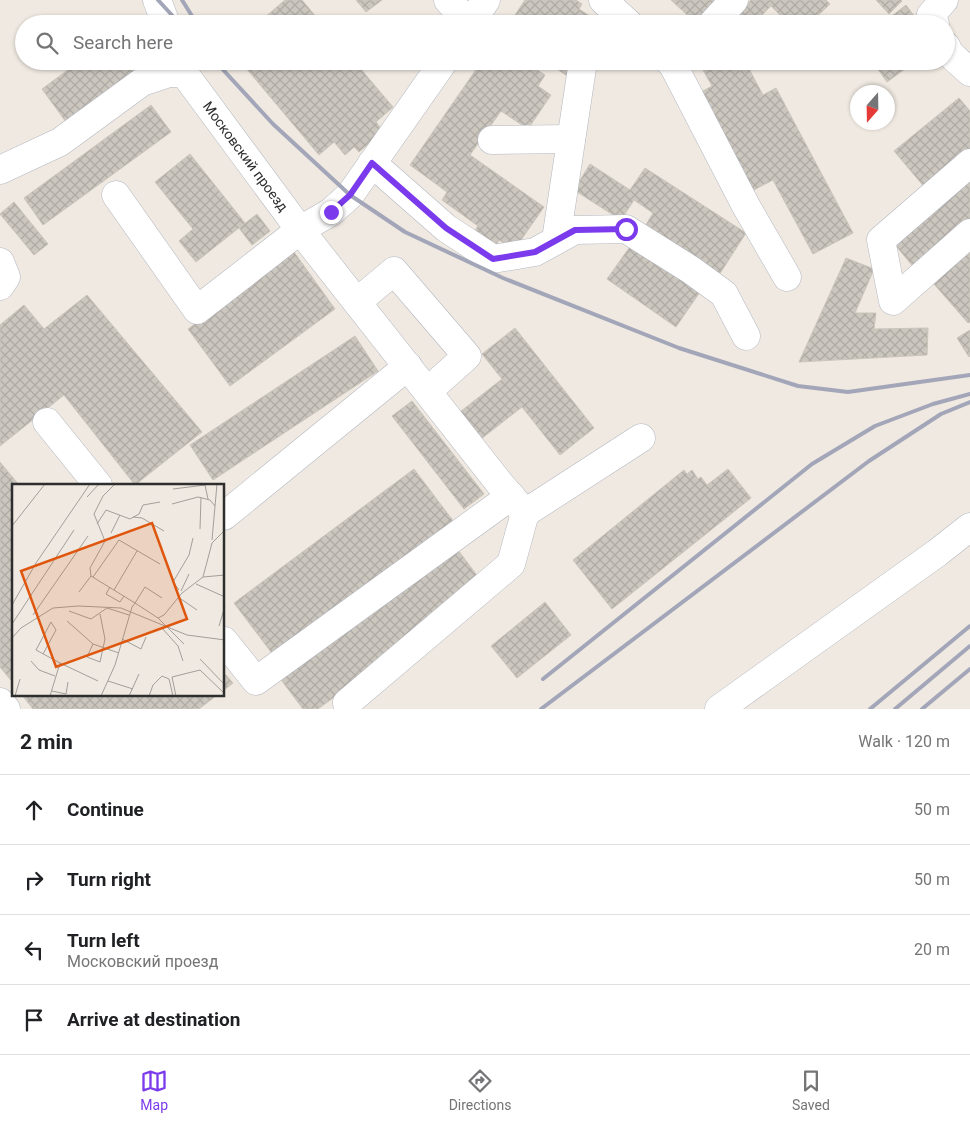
<!DOCTYPE html>
<html lang="en">
<head>
<meta charset="utf-8">
<style>
	body { margin:0; font-family:Roboto,sans-serif; background:#f6f6f6; color:#202124 }
	.compass { position:absolute; left:850px; top:85px; width:45px; height:45px; border-radius:50%; background:#fff; box-shadow:0 1px 4px #0004; rotate:200deg }
	.stop { position:absolute; width:15px; height:15px; margin:-11px; border:4px solid #7c3aed; border-radius:50%; background:#fff }
	.stop.end { background:#7c3aed; border-color:#fff; box-shadow:0 1px 5px #0008 }
	.list { margin:0; padding:0; list-style:none }
	h2 { display:flex; justify-content:space-between; align-items:center; height:65px; margin:0; padding:0 20px; font-size:21px }
	h2 small { font-size:16px; font-weight:400; color:#757577 }
	.list li { display:grid; grid-template-columns:32px 1fr auto; gap:15px; align-items:center; box-sizing:border-box; height:70px; padding:0 20px; border-top:1px solid #e0e0e0 }
	.list b { display:block; font-size:19px; white-space:nowrap }
	.list p { margin:0; font-size:16px; white-space:nowrap; color:#757577 }
	.list em { font-size:16px; font-style:normal; color:#757577 }
	.icon { flex:none; width:28px; height:28px; fill:none; stroke:currentColor; stroke-width:2; stroke-linecap:round; stroke-linejoin:round }
	.map { position:relative; flex:none; width:970px; height:709px; overflow:hidden }
	.search { position:absolute; background:#fff; box-shadow:0 1px 4px #0004; left:15px; right:15px; top:15px; height:55px; display:flex; align-items:center; gap:12px; box-sizing:border-box; padding:0 18px; border-radius:28px; color:#757577; font-size:19px }
	.sheet { height:345px; background:#fff }
	nav { display:flex; justify-content:space-around; align-items:center; box-sizing:border-box; height:70px; border-top:1px solid #e0e0e0; background:#fff; font-size:14px; color:#757577 }
	nav a { display:grid; justify-items:center; gap:2px }
	nav .on { color:#7c3aed }
	.map>svg:first-child { display:block }
	.building { fill:url(#building-cross-hatch); stroke:#cbc5ba }
	.lines { fill:none; stroke-linecap:round; stroke-linejoin:round }
	.minor-casing { stroke:#b4b7c1; stroke-width:29 }
	.minor { stroke:#fff; stroke-width:28 }
	.rail { stroke:#a3a6b8; stroke-width:4 }
	.route { stroke:#7c3aed; stroke-width:6 }
	.labels { text-anchor:middle; stroke-width:5; stroke-linejoin:round; paint-order:stroke }
	.street-label { font-size:14px; fill:#2e2e2e; stroke:#fff }
	.inset-road { fill:none; stroke:#a29e99; stroke-width:1 }
	.view { fill:#df570e; fill-opacity:0.15; stroke:#df570e; stroke-width:2.5 }
	.inset-edge { fill:none; stroke:#2e2e2e; stroke-width:2.5 }
</style>
</head>
<body>
<div class="map">
<svg width="970" height="709" viewBox="0 0 970 709">
	<defs>
		<pattern id="building-cross-hatch" width="8" height="8" patternUnits="userSpaceOnUse" patternTransform="scale(1.25)"><rect width="8" height="8" fill="#cbc7bf"/><path d="M0 0l8 8M0 8l8-8" fill="none" stroke="#afaba4"/></pattern>
	</defs>
	<rect width="100%" height="100%" fill="#efe9e1"/>
	<path class="building" d="M285,0H302L322,24H257Z
		M356,0H382L366,12Z
		M525,0H576L582,4L579,9L593,18L590,24H581L574,19L571,24H509Z
		M671,0H728L707,24H697Z
		M751,0H826L830,4L809,24H789L771,6L759,18L764,24H726Z
		M876,0H901L902,1L889,14Z
		M906,5L920,24H898L892,16Z
		M80,61H157L69,126L42,89Z
		M240,61H354L393,107L376,122L383,131L359,152L354,147L345,155L334,142L319,155Z
		M482,61H532L530,65L545,75L538,86L551,95L528,129L501,111L470,155L544,207L514,250L499,240L495,247L474,232L478,226L442,200L447,192L410,165Z
		M546,61H577L567,76Z
		M720,61H735L740,71L748,67L763,95L776,88L853,233L813,254L773,180L746,194L694,96L712,86L703,70Z
		M872,61H916L887,82Z
		M959,98L970,111V153L926,189L894,151Z
		M151,105L171,132L43,225L24,198Z
		M190,154L245,223L196,262L179,241L193,229L155,182Z
		M590,164L630,190L645,168L746,233L719,275L644,228L653,213L634,200L621,220L574,190Z
		M970,174V222L915,269L892,241Z
		M14,202L48,244L34,255L0,214Z
		M257,214L270,231L252,245L239,228Z
		M970,239V322L968,323L927,276Z
		M634,241L702,289L676,327L607,279Z
		M294,252L335,309L230,386L188,329Z
		M846,258L874,269L855,313H876L874,329L928,328L927,355L799,362Z
		M87,295L202,432L135,485L64,395L0,446V325L24,305L44,329Z
		M515,328L594,428L560,455L522,407L472,446L451,419L502,379L482,354Z
		M970,330V356L969,357L957,338Z
		M355,336L378,371L213,480L190,445Z
		M412,401L484,494L464,509L392,416Z
		M0,462L19,485H14V684L0,667Z
		M414,469L454,522L274,656L234,603Z
		M728,469L751,498L612,609L573,560L684,470L687,474L692,470L698,479L701,477L707,485Z
		M455,546L485,586L318,709H303L279,677Z
		M545,602L571,635L517,678L491,646Z
		M224,673L233,683L224,690Z
		M22,695H217L199,709H33Z"/>
	<g class="lines">
		<g class="minor-casing">
			<g id="minor">
				<path d="M157,0L166,24"/>
				<path d="M448,0L470,24"/>
				<path d="M603,0L629,24"/>
				<path d="M470,24L486,0"/>
				<path d="M712,24L734,0"/>
				<path d="M935,24L931,15L944,0"/>
				<path d="M946,46L950,54L970,72"/>
				<path d="M669,61L673,65L746,206L787,277"/>
				<path d="M492,140L571,139"/>
				<path d="M372,163L446,228L493,259L535,252L575,230L626,229L691,270L724,294L746,336"/>
				<path d="M970,163L881,240L893,301L970,233"/>
				<path id="s1" d="M0,170L60,142L142,82L169,73H184L300,230L331,212L350,195L444,61"/>
				<path d="M116,195L197,310L300,230L500,484L525,513L641,438"/>
				<path d="M556,240L582,68L585,61"/>
				<path d="M0,262L6,277L0,286"/>
				<path d="M357,302L394,271L467,356L428,391"/>
				<path d="M47,422L98,485"/>
				<path d="M224,516L408,366"/>
				<path d="M224,641L256,681L511,496"/>
				<path d="M0,702L6,709"/>
				<path d="M348,709L347,703L511,564L525,513"/>
				<path d="M719,709L937,553L970,527"/>
			</g>
		</g>
		<use href="#minor" class="minor"/>
		<path class="rail" d="M158,0L180,24
			M182,0L197,24
			M215,61L273,124L350,195L405,232L503,278L679,348L798,386L848,392L970,375
			M543,679L812,464L875,426L933,404L970,394
			M541,709L869,461L941,414L970,402
			M870,709L970,626
			M895,709L970,646
			M922,709L970,669"/>
	</g>
	<g class="lines">
		<path class="route" d="M331,212L350,195L372,163L446,228L493,259L535,252L575,230L626,229"/>
	</g>
	<g class="labels">
		<g class="street-label">
			<text dy="5" stroke="none"><textPath href="#s1" startOffset="315">Московский проезд</textPath></text>
		</g>
	</g>
	<g transform="translate(12 484)">
		<rect width="212" height="212" fill="#efe9e1"/>
		<path class="inset-road" d="M161,5L193,1L196,15M75,13L87,0M160,20L186,13L198,16L203,22M121,33L130,34L152,47M85,40L94,26L118,35L127,30L131,21L148,18M0,42L33,0M188,45L189,13M99,49L108,31M200,56L205,0M79,92L78,84L93,57L82,30L91,12L103,0M81,93L107,56L148,80M191,93L213,91M184,100L213,113M98,103L94,110L108,118L112,112M102,106L125,67M167,106L161,98L177,71L181,54M169,107L177,90M67,108L79,92L123,119L133,103L150,114M166,113L185,126M0,121L24,79L78,0M57,127L79,135L95,124L117,131M21,131L76,52M146,134L172,160M55,137L81,160L107,169M0,140L62,46M207,142L213,122M149,143L166,162L171,177M0,154L9,144L41,124L66,122L109,124L175,151L213,156M110,155L129,165L134,153M81,160L75,173L88,178L93,155L88,130M31,170L44,146L39,138L24,166L48,179L38,212M188,175L213,201M19,177L27,186L43,192M48,179L86,197M96,197L121,205M40,207L54,210L56,198M3,212L8,195M89,212L103,181L120,123L123,119L146,134L152,131L170,109L191,93L200,59L213,46M117,212L127,190M137,212L141,201L150,192L157,195L161,212M164,212L160,193L188,186L213,210"/>
		<path class="view" d="M140,39L175,135L44,183L9,87Z"/>
		<rect width="212" height="212" class="inset-edge"/>
	</g>
</svg>
<svg class="compass" viewBox="-18 -18 36 36"><path d="M0-13l5 13h-10z" fill="#e53935"/><path d="M0 13l5-13h-10z" fill="#757577"/></svg>
<div class="stop" style="left:626px;top:229px"></div>
<div class="stop end" style="left:331px;top:212px"></div>
<div class="search"><svg class="icon" aria-label="search" viewBox="0 0 24 24"><circle cx="10" cy="10" r="6"/><path d="M15 15l6 6"/></svg>Search here</div>
</div>
<section class="sheet">
<h2>2 min<small>Walk · 120 m</small></h2>
<ul class="list">
<li><svg class="icon" aria-label="ahead" viewBox="0 0 24 24"><path d="M12 20V5M6 11l6-6 6 6"/></svg><div><b>Continue</b></div><em>50 m</em></li>
<li><svg class="icon" aria-label="right" viewBox="0 0 24 24"><path d="M7 20v-9h11M14 6l5 5-5 5"/></svg><div><b>Turn right</b></div><em>50 m</em></li>
<li><svg class="icon" aria-label="left" viewBox="0 0 24 24"><path d="M17 20v-9H6M10 6l-5 5 5 5"/></svg><div><b>Turn left</b><p>Московский проезд</p></div><em>20 m</em></li>
<li><svg class="icon" aria-label="arrive" viewBox="0 0 24 24"><path d="M6 21V4h12l-3 4 3 4H6"/></svg><div><b>Arrive at destination</b></div></li>
</ul>
</section>
<nav>
<a class="on"><svg class="icon" aria-label="map" viewBox="0 0 24 24"><path d="M3 6l6-2 6 2 6-2v14l-6 2-6-2-6 2zM9 4v14M15 6v14"/></svg>Map</a>
<a><svg class="icon" aria-label="directions" viewBox="0 0 24 24"><path d="M12 3l9 9-9 9-9-9zM9 14v-3h6M13 9l2 2-2 2"/></svg>Directions</a>
<a><svg class="icon" aria-label="saved" viewBox="0 0 24 24"><path d="M7 4h10v16l-5-4-5 4z"/></svg>Saved</a>
</nav>
</body>
</html>
